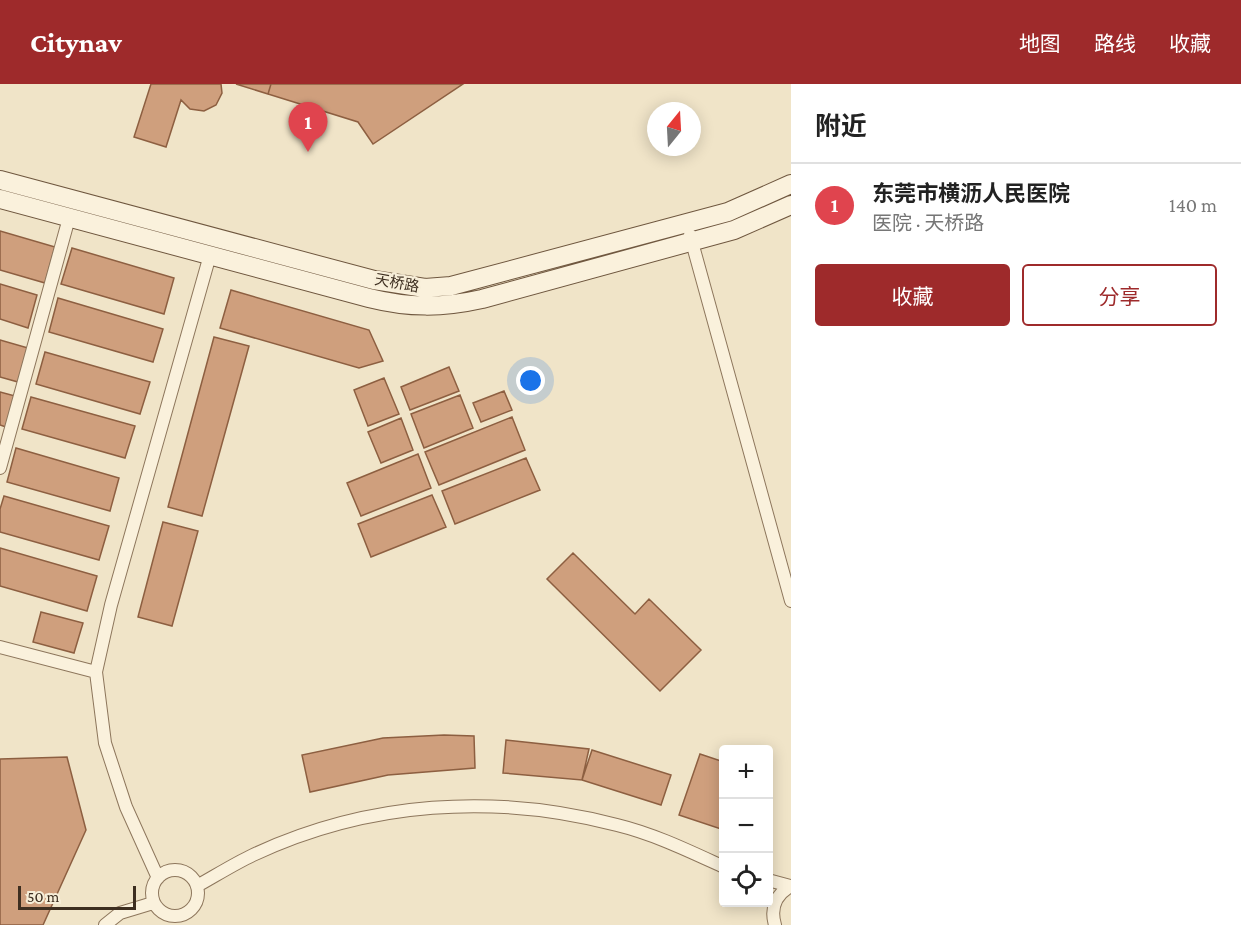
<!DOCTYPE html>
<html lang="zh">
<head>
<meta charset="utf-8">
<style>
	body { margin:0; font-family:"Crimson Pro","Noto Sans SC",serif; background:#f2f2f2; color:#222 }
	.controls { position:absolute; right:18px; bottom:18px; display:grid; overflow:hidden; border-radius:6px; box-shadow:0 3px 15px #0003 }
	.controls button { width:54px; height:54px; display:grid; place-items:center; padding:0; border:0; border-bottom:2px solid #e0e0e0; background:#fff; color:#222; font:30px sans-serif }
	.compass { position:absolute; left:647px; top:18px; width:54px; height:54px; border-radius:50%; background:#fff; box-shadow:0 3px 15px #0003; rotate:18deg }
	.scale { position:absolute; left:18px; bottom:15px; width:118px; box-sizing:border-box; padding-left:6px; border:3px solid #3d2e20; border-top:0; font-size:16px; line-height:21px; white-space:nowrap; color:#3d2e20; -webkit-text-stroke:4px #f7eed8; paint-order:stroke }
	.you { position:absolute; left:531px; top:297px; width:21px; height:21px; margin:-15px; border:4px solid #fff; border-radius:50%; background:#1a73e8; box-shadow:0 0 0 9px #1a73e833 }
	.badge { display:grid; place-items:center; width:39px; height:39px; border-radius:50%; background:#9e2a2b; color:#fff; font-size:20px; font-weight:700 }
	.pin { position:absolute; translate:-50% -50px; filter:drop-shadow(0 2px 3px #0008) }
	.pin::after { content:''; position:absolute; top:32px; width:21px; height:18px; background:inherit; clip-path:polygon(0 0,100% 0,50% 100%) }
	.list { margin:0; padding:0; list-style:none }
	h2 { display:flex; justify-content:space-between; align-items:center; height:78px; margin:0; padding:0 24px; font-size:26px }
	h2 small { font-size:20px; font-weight:400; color:#767676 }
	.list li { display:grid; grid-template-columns:39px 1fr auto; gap:18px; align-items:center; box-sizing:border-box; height:84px; padding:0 24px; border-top:2px solid #e0e0e0 }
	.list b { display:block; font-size:22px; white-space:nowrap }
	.list p { margin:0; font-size:20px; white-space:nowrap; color:#767676 }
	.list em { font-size:20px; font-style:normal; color:#767676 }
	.actions { display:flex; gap:12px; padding:18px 24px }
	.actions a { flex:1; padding:14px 0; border:2px solid #9e2a2b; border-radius:6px; text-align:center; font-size:21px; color:#9e2a2b }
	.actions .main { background:#9e2a2b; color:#fff }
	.icon { flex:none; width:33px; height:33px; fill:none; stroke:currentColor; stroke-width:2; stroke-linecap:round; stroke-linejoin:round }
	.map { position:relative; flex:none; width:791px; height:841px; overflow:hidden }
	header { display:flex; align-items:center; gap:36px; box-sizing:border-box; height:84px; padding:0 30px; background:#9e2a2b; color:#fff }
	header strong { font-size:28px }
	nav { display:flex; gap:33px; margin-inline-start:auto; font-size:21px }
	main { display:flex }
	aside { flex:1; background:#fff }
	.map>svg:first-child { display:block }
	.building { fill:#cf9f7d; stroke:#8d5f41; stroke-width:1.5 }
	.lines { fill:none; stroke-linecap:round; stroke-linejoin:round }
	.street-casing { stroke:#8d765c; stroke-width:14 }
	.secondary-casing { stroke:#6f573f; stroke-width:20 }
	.street { stroke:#faf1dc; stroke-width:12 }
	.secondary { stroke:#faf1dc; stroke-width:18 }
	.labels { text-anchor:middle; stroke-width:4.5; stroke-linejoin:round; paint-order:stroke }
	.street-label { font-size:15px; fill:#3d2e20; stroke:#f7eed8 }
</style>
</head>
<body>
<header>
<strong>Citynav</strong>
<nav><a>地图</a><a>路线</a><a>收藏</a></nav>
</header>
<main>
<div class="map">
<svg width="791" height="841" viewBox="0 0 791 841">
	<rect width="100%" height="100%" fill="#f0e4c8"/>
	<path class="building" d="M151,0H221L222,9L216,21L204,27L190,25L181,16L166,63L134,53Z
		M236,0H271L268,10Z
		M271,0H463L373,60L358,38L268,10Z
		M0,147L55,163L45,199L0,186Z
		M72,164L174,194L164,230L61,200Z
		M0,200L37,211L28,244L0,235Z
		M231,206L369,246L383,277L359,284L220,244Z
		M58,214L163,245L153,278L49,248Z
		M214,253L249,262L202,432L168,423Z
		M0,256L28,264L18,298L0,293Z
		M45,268L150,298L140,330L36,300Z
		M449,283L459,307L410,326L401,303Z
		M384,294L399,330L368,342L354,306Z
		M504,307L512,326L481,338L473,319Z
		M0,308L15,312L6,343L0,341Z
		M460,311L473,344L424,364L411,330Z
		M31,313L135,342L125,374L22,345Z
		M512,333L525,366L439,401L425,368Z
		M401,334L413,366L381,379L368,348Z
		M16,364L119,394L110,427L7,398Z
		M418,370L431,404L361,432L347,399Z
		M526,374L540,406L455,440L442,407Z
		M432,411L446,443L371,473L358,440Z
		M4,412L109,442L99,476L0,448V425Z
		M163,438L198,447L172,542L138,533Z
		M0,464L97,492L87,527L0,502Z
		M573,469L635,530L649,515L701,566L660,607L547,495Z
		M41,528L83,539L74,569L33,558Z
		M444,651L474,652L475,684L388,691L310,708L302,671L383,654Z
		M506,656L589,665L582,696L503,689Z
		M592,666L671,691L661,721L582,696Z
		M700,670L724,678V746L679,731Z
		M67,673L86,746L43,841H0V675Z"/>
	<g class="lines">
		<g class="street-casing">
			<path id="street" d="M690,151L791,517
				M0,384L69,134
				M0,563L96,588
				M152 809a23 23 0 1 1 46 0a23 23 0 1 1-46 0Z
				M158,794L126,723L105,659L96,588L111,521L210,171
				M768,796L790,802
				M197,802C215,792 234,780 253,771C368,717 495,709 617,741C654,750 689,767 724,783
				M105,841L120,829L153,819
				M775,841C770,824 776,810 791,802"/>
		</g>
		<g class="secondary-casing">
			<path id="secondary" d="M0,96L374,196L425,204L451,202L728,128L791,100
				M0,115L369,214C409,224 442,224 482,215L734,146L791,121"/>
		</g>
		<use href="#street" class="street"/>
		<use href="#secondary" class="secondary"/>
	</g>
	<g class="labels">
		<g class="street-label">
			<text transform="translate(397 199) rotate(10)" y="5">天桥路</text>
		</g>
	</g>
</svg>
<div class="controls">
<button>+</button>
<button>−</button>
<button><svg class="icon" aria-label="locate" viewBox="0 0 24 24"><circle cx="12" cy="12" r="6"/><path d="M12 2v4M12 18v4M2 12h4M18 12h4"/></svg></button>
</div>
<svg class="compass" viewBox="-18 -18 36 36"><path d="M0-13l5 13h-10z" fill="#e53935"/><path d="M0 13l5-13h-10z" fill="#767676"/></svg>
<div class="scale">50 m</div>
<div class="you"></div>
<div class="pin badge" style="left:308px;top:68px;background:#e0444e">1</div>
</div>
<aside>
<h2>附近<small></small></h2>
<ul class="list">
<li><span class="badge" style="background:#e0444e">1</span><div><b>东莞市横沥人民医院</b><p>医院 · 天桥路</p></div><em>140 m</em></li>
</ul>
<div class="actions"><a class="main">收藏</a><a>分享</a></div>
</aside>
</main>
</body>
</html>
